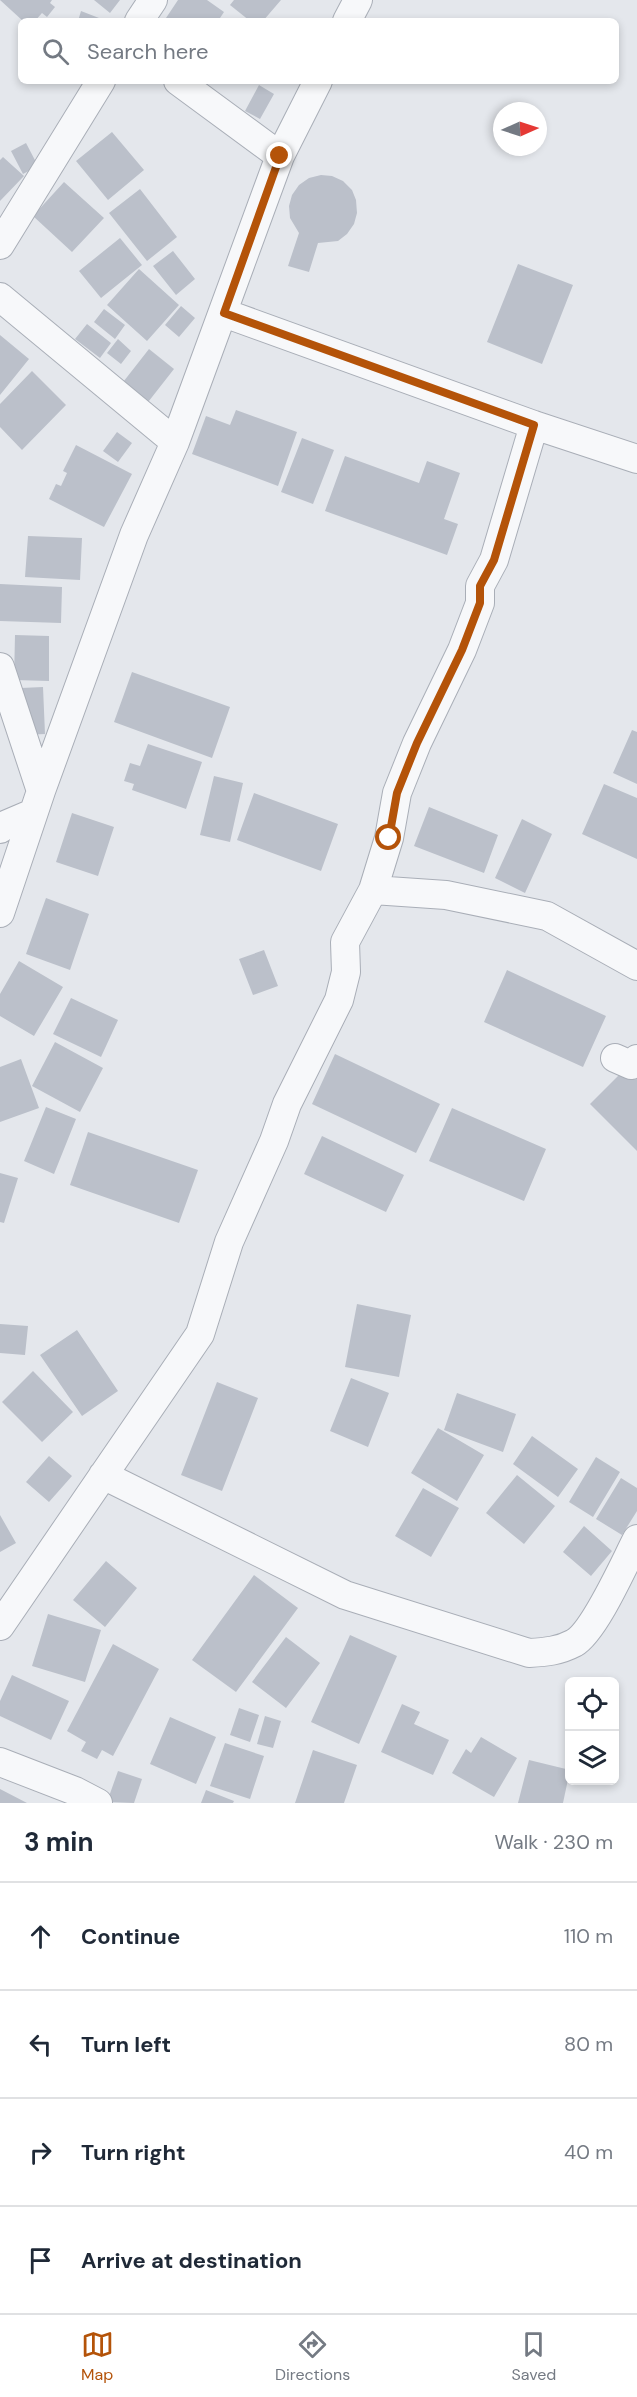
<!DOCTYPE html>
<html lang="en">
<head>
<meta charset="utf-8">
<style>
	body { margin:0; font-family:"DM Sans",sans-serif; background:#f6f6f7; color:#1f2937 }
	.controls { position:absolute; right:18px; bottom:18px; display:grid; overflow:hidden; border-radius:9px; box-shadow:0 3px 9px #0003 }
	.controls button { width:54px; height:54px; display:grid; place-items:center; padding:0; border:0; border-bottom:2px solid #e0e1e3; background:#fff; color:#1f2937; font:30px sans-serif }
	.compass { position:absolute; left:493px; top:102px; width:54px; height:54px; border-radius:50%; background:#fff; box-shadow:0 3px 9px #0003; rotate:87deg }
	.stop { position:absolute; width:18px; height:18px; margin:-14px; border:4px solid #b45309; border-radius:50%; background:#fff }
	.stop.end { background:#b45309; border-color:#fff; box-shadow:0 2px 6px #0008 }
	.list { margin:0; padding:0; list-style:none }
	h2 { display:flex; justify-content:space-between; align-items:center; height:78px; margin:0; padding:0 24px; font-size:26px }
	h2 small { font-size:20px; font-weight:400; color:#747a83 }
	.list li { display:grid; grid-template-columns:39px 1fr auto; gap:18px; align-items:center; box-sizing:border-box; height:108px; padding:0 24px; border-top:2px solid #e0e1e3 }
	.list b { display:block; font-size:22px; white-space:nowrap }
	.list em { font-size:20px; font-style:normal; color:#747a83 }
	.icon { flex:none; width:33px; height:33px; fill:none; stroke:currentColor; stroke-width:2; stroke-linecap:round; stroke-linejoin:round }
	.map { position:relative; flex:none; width:637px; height:1803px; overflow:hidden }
	.search { position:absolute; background:#fff; box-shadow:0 3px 9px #0003; left:18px; right:18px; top:18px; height:66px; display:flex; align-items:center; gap:15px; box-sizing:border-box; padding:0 21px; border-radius:9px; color:#747a83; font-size:22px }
	.sheet { height:510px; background:#fff }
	nav { display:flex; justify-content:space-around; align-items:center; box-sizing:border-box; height:84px; border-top:2px solid #e0e1e3; background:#fff; font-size:16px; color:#747a83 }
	nav a { display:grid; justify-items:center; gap:3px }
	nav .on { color:#b45309 }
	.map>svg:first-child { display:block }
	.building { fill:#bbc0ca }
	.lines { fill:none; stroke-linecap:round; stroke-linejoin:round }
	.street-casing { stroke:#a9aeb7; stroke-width:30 }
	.street { stroke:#f7f8fa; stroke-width:28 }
	.route { stroke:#b45309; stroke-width:8 }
</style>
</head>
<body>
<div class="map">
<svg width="637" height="1803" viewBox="0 0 637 1803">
	<rect width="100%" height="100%" fill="#e4e7ec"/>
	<path class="building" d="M0,0H52L50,3L55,7L47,17L42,13L35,21H23Z
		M94,0H120L110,13Z
		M178,0H207L224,12L218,21H164Z
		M234,0H281L263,21H250L230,5Z
		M81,11L99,18L98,21H78Z
		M259,85L274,94L260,119L245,111Z
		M112,132L144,170L108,200L76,161Z
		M26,143L38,166L23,174L11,151Z
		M3,157L24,176L0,201V160Z
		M321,175L332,176L343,181L352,190L356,200L357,213L354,224L347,234L338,241L318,243L309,272L288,266L299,233L290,218L289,206L292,195L299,185L309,178Z
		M64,182L104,218L72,252L33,216Z
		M140,189L177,237L147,261L109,213Z
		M120,238L142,265L101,298L79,271Z
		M173,251L195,279L176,295L153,266Z
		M518,264L573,285L542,364L487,342Z
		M139,269L179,305L147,341L107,305Z
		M181,306L195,318L179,337L165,325Z
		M104,309L125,325L115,339L94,322Z
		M87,324L111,343L100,358L75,339Z
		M0,335L29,359L0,395Z
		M118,339L131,351L121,364L107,353Z
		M149,349L174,369L145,406L120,386Z
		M32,371L66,405L22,450L0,427V404Z
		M236,410L297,432L278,486L192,454L206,416L230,425Z
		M117,432L132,443L118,462L103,451Z
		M302,438L334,450L313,504L281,492Z
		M76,445L132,474L104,527L49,499L56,484L61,486L67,473L63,471Z
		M345,456L419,483L427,461L460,473L444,519L458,524L447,555L325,511Z
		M28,536L82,538L80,580L25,577Z
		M0,584L62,587L61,623L0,621Z
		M15,635L49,636V681L14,680Z
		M132,672L230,707L212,758L114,722Z
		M43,687L45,734L23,735L21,688Z
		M632,730L637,732V784L613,773Z
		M148,744L202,762L186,809L132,790L134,784L124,781L130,763L140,766Z
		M214,776L243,783L230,842L200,835Z
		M604,784L637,798V859L582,834Z
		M254,793L338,824L321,871L237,840Z
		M429,807L498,835L484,873L414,846Z
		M72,813L114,827L98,876L56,862Z
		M522,819L552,834L525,893L495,878Z
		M46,898L89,914L70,970L26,954Z
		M264,950L278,986L253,995L239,959Z
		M19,961L63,987L34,1036L0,1016V994Z
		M507,970L606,1016L583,1067L484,1022Z
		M71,998L118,1020L101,1057L53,1034Z
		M55,1042L103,1068L80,1112L32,1086Z
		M335,1054L440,1104L416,1153L312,1104Z
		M21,1059L39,1108L0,1122V1067Z
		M627,1067L637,1077V1151L590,1104Z
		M46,1107L76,1119L54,1174L24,1161Z
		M452,1108L546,1149L524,1201L429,1161Z
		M88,1132L198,1170L179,1223L70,1185Z
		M322,1136L404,1175L386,1212L304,1174Z
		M0,1173L18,1178L4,1223L0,1222Z
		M357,1304L411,1315L399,1377L345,1367Z
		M0,1324L28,1326L25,1355L0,1353Z
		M77,1330L118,1391L82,1416L40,1355Z
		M33,1371L73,1412L42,1442L2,1402Z
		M351,1378L389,1393L368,1447L330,1431Z
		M217,1382L258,1398L222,1491L181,1475Z
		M457,1393L516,1414L503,1452L444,1430Z
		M438,1428L484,1455L457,1501L411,1473Z
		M532,1436L578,1469L558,1497L513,1464Z
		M49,1456L72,1476L49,1502L26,1482Z
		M596,1457L620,1472L593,1517L569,1502Z
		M517,1475L555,1506L524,1544L486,1513Z
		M621,1478L637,1488V1511L622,1535L596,1519Z
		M423,1488L459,1508L431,1557L395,1536Z
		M0,1515L16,1543L0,1552Z
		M584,1526L612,1551L591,1576L563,1552Z
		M106,1561L137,1588L105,1627L73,1600Z
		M254,1575L298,1608L236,1692L192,1660Z
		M48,1614L101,1630L85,1682L32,1666Z
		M350,1635L397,1656L359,1744L311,1722Z
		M286,1637L320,1663L286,1708L252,1682Z
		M113,1644L159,1669L113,1756L102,1750L97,1759L81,1751L86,1742L67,1731Z
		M12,1675L69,1701L51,1740L0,1716V1701Z
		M402,1704L420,1712L414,1724L449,1740L433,1775L381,1752Z
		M239,1708L259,1715L250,1742L230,1735Z
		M265,1716L281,1721L273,1748L257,1744Z
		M170,1717L216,1737L196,1784L150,1764Z
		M481,1737L517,1758L494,1797L452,1773L466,1749L471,1753Z
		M225,1743L264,1756L250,1799L210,1786Z
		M313,1750L357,1765L344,1803H295Z
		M529,1760L570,1770L563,1803H518Z
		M118,1771L142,1779L134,1803L107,1802Z
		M0,1789L27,1803H0Z
		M206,1790L234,1801L233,1803H201Z"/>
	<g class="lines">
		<g class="street-casing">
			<path id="street" d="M139,21L153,0
				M347,21L358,0
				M280,156L318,81
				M0,245L101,81
				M0,297L175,442
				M224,313L534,425L637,459
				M0,667L41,791
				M0,829L5,825L33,813
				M373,890L446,895L547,916L637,966
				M0,913L41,791L134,535L175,442L280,156L178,81
				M615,1058L631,1065L637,1059
				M103,1475L345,1595L529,1653C546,1652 559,1651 574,1643C595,1631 625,1562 637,1539
				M0,1626L200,1334L229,1242L274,1141L287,1104L339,1000L346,972L345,942L373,890L389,838L397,793L417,743L462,650L480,603V586L494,560L534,425
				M0,1762L75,1791L98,1803"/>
		</g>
		<use href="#street" class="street"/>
	</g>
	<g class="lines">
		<path class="route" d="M280,156L224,313L534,425L494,560L480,586V603L462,650L417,743L397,793L389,838"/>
	</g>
</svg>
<div class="controls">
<button><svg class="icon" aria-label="locate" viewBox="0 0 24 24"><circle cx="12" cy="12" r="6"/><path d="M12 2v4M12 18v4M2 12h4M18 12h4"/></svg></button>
<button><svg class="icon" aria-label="layers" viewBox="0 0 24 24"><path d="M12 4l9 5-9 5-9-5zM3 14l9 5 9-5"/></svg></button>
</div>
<svg class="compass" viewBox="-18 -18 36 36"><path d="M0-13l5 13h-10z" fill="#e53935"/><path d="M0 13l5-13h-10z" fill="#747a83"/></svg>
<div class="stop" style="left:389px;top:838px"></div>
<div class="stop end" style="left:280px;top:156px"></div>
<div class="search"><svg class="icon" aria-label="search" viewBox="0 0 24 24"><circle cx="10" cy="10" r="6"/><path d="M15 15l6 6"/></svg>Search here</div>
</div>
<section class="sheet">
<h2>3 min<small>Walk · 230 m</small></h2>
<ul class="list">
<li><svg class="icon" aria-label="ahead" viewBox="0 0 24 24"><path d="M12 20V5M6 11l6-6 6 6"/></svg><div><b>Continue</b></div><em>110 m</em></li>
<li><svg class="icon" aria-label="left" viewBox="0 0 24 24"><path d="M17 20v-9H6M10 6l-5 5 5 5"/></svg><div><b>Turn left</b></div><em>80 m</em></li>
<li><svg class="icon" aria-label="right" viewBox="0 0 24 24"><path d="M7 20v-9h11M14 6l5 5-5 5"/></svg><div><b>Turn right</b></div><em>40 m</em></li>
<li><svg class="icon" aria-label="arrive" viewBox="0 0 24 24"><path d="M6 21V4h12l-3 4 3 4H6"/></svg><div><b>Arrive at destination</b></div></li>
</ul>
</section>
<nav>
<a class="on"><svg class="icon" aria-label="map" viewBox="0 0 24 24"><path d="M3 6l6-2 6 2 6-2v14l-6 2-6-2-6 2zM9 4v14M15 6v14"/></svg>Map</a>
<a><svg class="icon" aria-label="directions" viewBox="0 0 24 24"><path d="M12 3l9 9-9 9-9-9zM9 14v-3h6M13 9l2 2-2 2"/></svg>Directions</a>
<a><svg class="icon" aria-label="saved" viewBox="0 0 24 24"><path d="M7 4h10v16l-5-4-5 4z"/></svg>Saved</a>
</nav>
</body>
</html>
